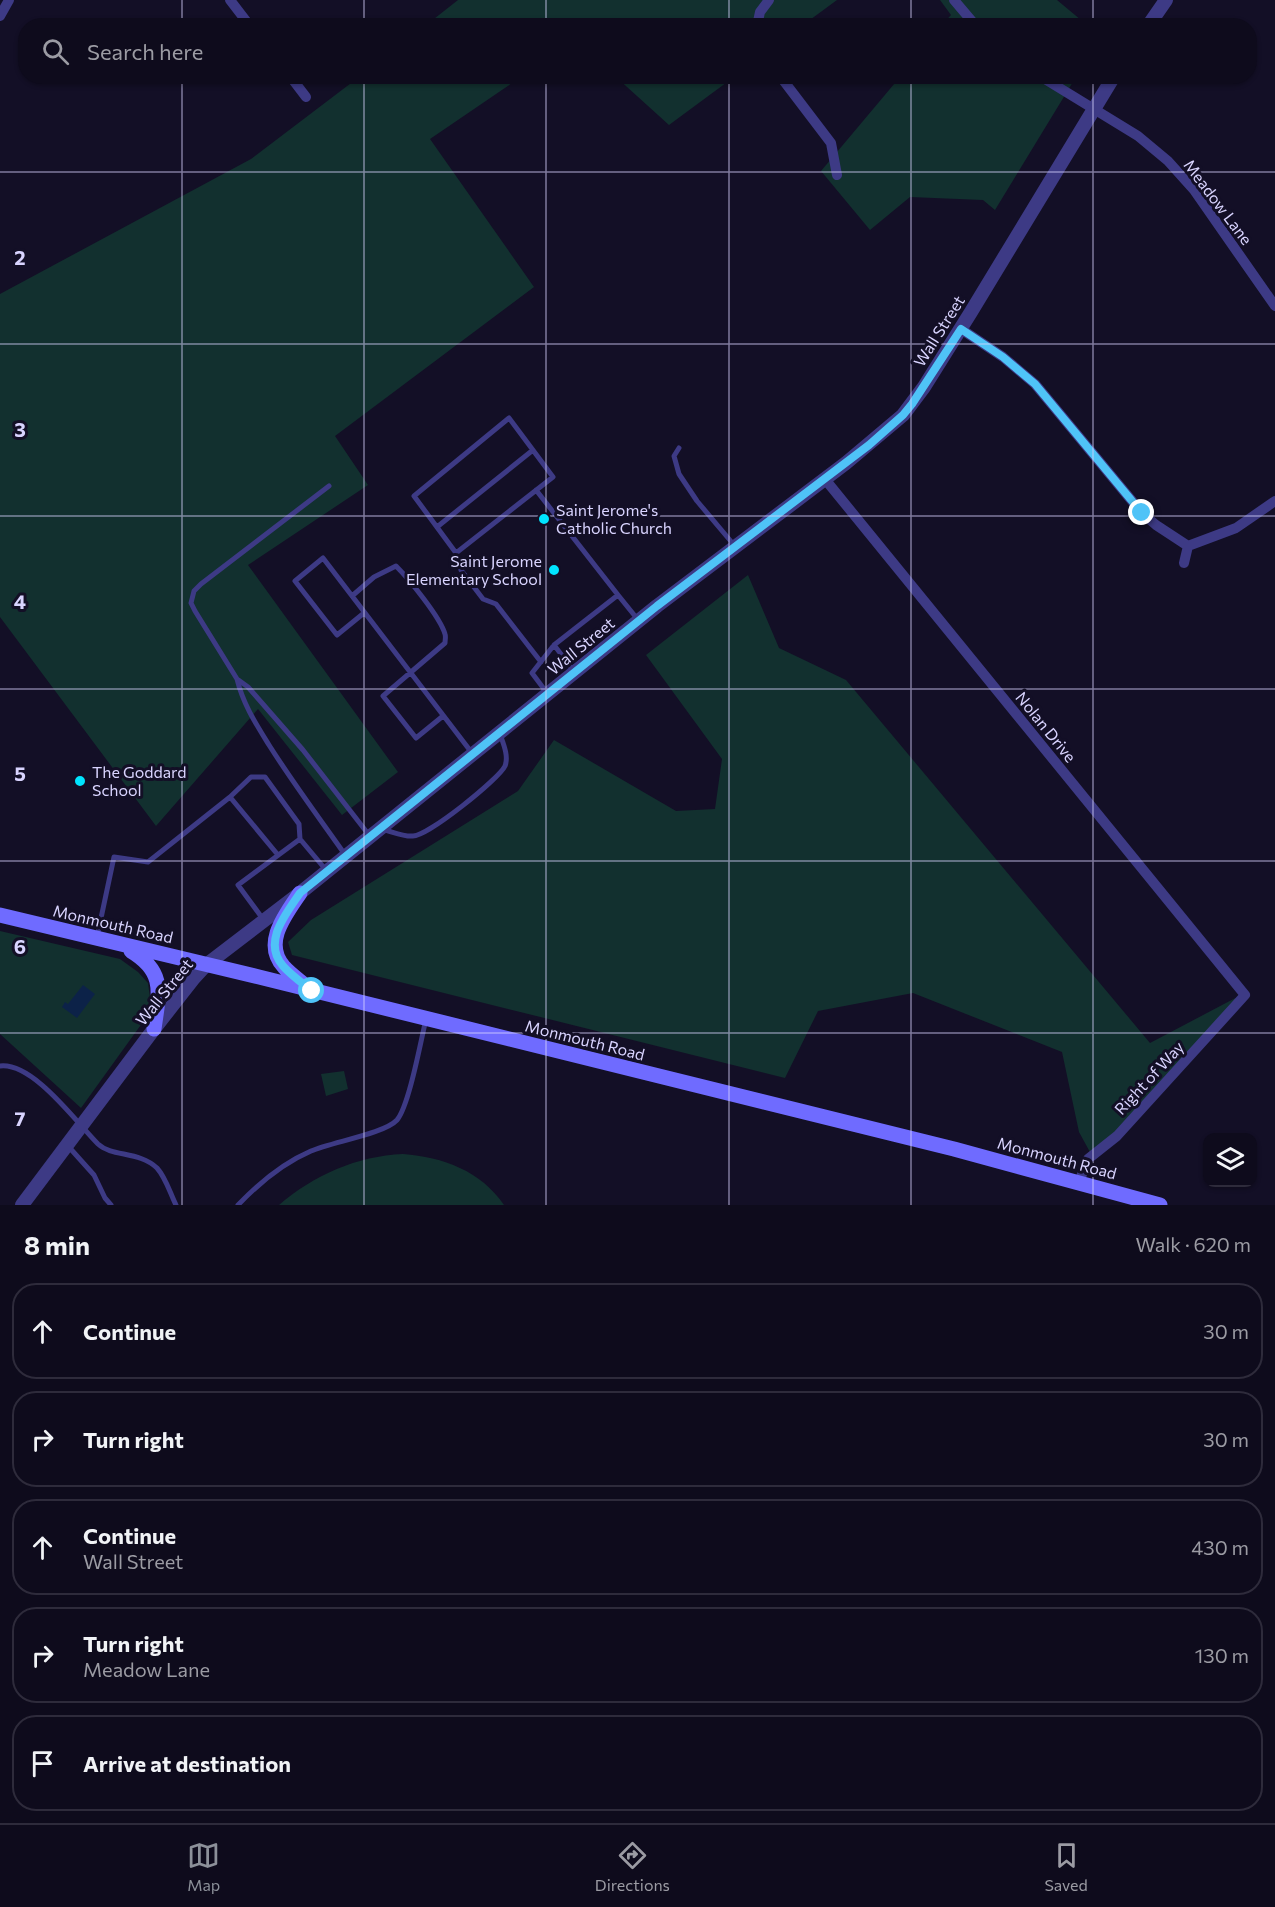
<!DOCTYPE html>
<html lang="en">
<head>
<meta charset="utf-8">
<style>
	body { margin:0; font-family:Commissioner,sans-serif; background:#1c1929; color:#f1f3f6 }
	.controls { position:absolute; right:18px; bottom:18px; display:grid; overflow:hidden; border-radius:12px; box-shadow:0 2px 4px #0004 }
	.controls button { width:54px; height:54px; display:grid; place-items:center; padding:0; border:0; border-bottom:2px solid #2e2b3b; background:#0e0b1c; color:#f1f3f6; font:30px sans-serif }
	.stop { position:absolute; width:18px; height:18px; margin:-14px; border:4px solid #4fc3f7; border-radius:50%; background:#fff }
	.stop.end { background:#4fc3f7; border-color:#fff; box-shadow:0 2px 6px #0008 }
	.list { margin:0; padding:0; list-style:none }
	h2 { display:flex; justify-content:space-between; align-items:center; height:78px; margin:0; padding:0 24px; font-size:26px }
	h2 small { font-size:20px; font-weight:400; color:#9b9ba3 }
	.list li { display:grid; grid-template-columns:39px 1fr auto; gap:18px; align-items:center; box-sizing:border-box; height:96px; margin:0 12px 12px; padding:0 12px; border:2px solid #2e2b3b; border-radius:24px }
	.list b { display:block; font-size:22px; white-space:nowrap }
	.list p { margin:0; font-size:20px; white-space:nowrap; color:#9b9ba3 }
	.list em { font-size:20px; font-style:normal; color:#9b9ba3 }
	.icon { flex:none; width:33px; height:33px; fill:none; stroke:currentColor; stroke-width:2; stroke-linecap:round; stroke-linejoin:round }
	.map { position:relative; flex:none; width:1275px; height:1205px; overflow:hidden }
	.search { position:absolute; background:#0e0b1c; box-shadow:0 2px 4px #0004; left:18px; right:18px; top:18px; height:66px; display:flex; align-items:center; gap:15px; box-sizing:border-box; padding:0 21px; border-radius:24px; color:#9b9ba3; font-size:22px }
	.sheet { height:618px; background:#0e0b1c }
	nav { display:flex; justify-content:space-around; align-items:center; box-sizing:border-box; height:84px; border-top:2px solid #2e2b3b; background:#0e0b1c; font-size:16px; color:#9b9ba3 }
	nav a { display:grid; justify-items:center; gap:3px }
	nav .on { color:#8c9099 }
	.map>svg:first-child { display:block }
	.green { fill:#12302f }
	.water { fill:#0c2248 }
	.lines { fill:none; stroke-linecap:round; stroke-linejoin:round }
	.service { stroke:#3d3a85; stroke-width:5 }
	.minor { stroke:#3d3a85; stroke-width:10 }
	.tertiary { stroke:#3d3a85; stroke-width:14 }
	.secondary { stroke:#6f6bff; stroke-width:15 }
	.route { stroke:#4fc3f7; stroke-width:8 }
	.grid { fill:none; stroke:#d9d4ff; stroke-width:1.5; stroke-opacity:0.55 }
	.poi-dot { fill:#00e5ff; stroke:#130f26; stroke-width:2 }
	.labels { text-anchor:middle; stroke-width:6; stroke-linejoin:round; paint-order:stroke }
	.street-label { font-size:16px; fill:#d9d4ff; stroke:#130f26 }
	.poi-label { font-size:16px; fill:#d9d4ff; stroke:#130f26; text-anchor:start }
	.grid-label { font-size:20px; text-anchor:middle; font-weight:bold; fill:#d9d4ff; stroke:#130f26; stroke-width:6; stroke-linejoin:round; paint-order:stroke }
</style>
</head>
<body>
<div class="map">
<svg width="1275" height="1205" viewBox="0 0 1275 1205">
	<rect width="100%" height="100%" fill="#130f26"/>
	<path class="green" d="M458,0H837L803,25L425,26Z
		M940,0H1057L1087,25H942L951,15Z
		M359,77H521L430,139L534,287L335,436L368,485L248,565L398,772L342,815L258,709L156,826L0,617V294L251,159Z
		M616,77H734L669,125Z
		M900,77H1076L995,210L983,200L910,197L870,230L821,171Z
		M748,575L779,648L846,680L1150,1043L1243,994L1097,1156L1091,1154L1079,1132L1062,1052L913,993L818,1011L785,1078L292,955L288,942L311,920L518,791L554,740L676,811L715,809L722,759L646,655Z
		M0,931L120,959L138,972L148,983L151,1005L148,1015L81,1108L0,1034Z
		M344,1071L348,1089L326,1096L321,1074Z
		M403,1154C443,1157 481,1171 504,1205H279C314,1175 357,1156 403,1154Z"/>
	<path class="water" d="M83,985L95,994L77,1018L62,1007L65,1002L68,1004Z"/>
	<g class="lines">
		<path class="service" d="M679,448L674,456L679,474L697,501L734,545
			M536,490L618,595
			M437,527L533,450
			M456,553L553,477L509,418L414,496L456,553L461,570L483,599L496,604L541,662
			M352,596L374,577L396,566C409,579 440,617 445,634C446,637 445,640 445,643L383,696L416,738L443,716
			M364,613L337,635L295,581L323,558L472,753
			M574,671L554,645L618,595L639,621
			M237,679L195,611L191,603L194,591L201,584L329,486
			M547,693L532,673L554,645
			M230,797L251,777H265L299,824L300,839
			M381,829C391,831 403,837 413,836C428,836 499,779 505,766C509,756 503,743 500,734
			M346,856C320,819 293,783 269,745C256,724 243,704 237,679L248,687L303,750L369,835
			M263,919L238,885L300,839L326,870
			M97,937L114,857L148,862L230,797L278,855
			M0,1066C33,1062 76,1122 98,1144C112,1157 139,1151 157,1168C166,1178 170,1193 176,1205
			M68,1146L94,1175L105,1198L111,1205
			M238,1205C259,1183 283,1163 311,1151C331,1142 384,1134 397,1120C409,1106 421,1040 426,1019"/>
		<path class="minor" d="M230,0L250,26
			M954,0L976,26
			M0,16L9,0
			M757,26L760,12L769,0
			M290,76L306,97
			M780,76L831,143L837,175
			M1040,76L1138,136L1168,161L1194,190L1275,306
			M961,329L1003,357L1035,384L1142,513L1156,525L1188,546L1236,528L1275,501
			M824,478L1245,995L1117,1136L1088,1159L1079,1182
			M1184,563L1188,546"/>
		<path class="tertiary" d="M1148,26L1166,0
			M22,1205L154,1029L194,978L206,965L300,893L657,606L846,463L903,415L924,387L971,312L1114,76"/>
		<path class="secondary" d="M300,893C286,914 262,943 284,967C291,975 301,981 309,989
			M0,915L259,977L954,1149L1160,1205
			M131,951C166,972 159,993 154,1029"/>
	</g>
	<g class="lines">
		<path class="route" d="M312,991C302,983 291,975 283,966C262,942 286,914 300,893L657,606L869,445L903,415L912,404L961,329L1003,357L1035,384L1142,513"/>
	</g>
	<path class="grid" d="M182,0V26M364,0V26M546,0V26M729,0V26M911,0V26M1093,0V26M182,76V1205M364,76V1205M546,76V1205M729,76V1205M911,76V1205M1093,76V1205M0,172H1275M0,344H1275M0,516H1275M0,689H1275M0,861H1275M0,1033H1275"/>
	<g class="poi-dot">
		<circle cx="544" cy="519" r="6"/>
		<circle cx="554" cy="570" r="6"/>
		<circle cx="80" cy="781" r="6"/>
	</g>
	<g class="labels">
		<g class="street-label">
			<text transform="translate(1218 202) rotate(53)" y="6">Meadow Lane</text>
			<text transform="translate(939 331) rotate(-58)" y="6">Wall Street</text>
			<text transform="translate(581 646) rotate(-39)" y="6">Wall Street</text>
			<text transform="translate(1046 727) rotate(51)" y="6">Nolan Drive</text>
			<text transform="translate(113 924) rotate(13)" y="6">Monmouth Road</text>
			<text transform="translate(164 992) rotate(-51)" y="6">Wall Street</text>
			<text transform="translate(585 1040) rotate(14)" y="6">Monmouth Road</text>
			<text transform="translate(1149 1078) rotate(-47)" y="6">Right of Way</text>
			<text transform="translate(1057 1158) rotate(15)" y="6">Monmouth Road</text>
		</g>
		<g class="poi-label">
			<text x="556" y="516">Saint Jerome's<tspan x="556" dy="18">Catholic Church</tspan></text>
			<text x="542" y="567" text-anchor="end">Saint Jerome<tspan x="542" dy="18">Elementary School</tspan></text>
			<text x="92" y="778">The Goddard<tspan x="92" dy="18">School</tspan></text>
		</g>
	</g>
	<g class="grid-label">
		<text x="20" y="265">2</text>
		<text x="20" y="437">3</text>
		<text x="20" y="609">4</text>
		<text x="20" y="781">5</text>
		<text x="20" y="954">6</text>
		<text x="20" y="1126">7</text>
	</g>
</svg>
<div class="controls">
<button><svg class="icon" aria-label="layers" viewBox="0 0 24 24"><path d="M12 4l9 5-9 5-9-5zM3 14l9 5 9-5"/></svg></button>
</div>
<div class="stop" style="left:312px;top:991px"></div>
<div class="stop end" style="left:1142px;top:513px"></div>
<div class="search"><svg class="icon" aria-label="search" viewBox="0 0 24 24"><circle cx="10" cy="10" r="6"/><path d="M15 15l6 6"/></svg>Search here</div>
</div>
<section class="sheet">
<h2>8 min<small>Walk · 620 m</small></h2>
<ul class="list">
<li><svg class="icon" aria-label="ahead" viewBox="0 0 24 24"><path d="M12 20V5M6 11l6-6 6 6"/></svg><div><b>Continue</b></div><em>30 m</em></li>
<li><svg class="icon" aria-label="right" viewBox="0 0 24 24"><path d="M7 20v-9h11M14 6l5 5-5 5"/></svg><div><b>Turn right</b></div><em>30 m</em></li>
<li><svg class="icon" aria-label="ahead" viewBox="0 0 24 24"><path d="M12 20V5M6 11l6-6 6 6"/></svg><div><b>Continue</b><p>Wall Street</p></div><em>430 m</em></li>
<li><svg class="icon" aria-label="right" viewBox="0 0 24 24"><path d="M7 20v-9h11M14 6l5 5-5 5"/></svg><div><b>Turn right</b><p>Meadow Lane</p></div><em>130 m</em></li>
<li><svg class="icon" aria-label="arrive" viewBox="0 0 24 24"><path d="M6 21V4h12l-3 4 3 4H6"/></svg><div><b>Arrive at destination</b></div></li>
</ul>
</section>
<nav>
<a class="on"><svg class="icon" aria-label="map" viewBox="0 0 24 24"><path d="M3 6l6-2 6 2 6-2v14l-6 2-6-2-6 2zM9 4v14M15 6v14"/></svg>Map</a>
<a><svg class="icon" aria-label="directions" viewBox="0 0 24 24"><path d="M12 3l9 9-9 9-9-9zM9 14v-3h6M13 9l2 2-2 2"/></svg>Directions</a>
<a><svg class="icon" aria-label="saved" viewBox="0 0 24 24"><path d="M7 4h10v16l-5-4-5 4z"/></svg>Saved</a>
</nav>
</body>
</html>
